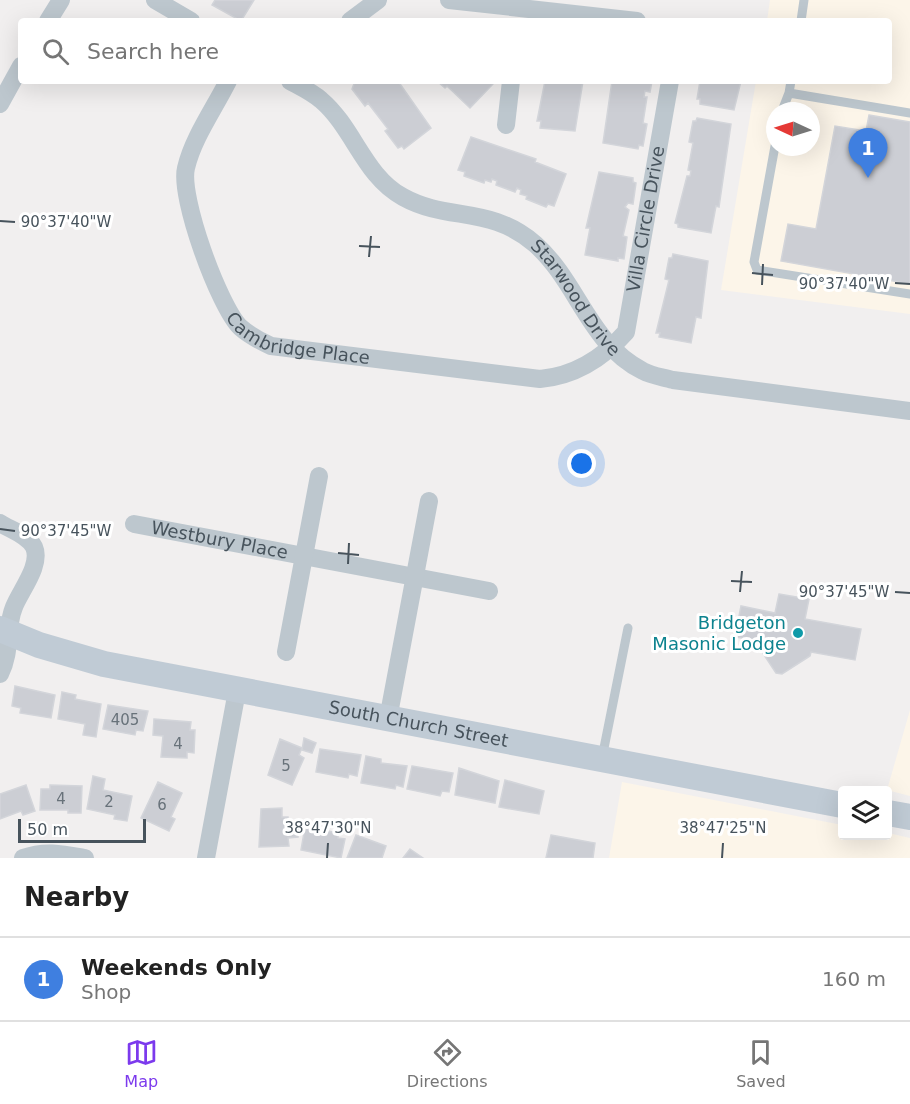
<!DOCTYPE html>
<html lang="en">
<head>
<meta charset="utf-8">
<style>
	body { margin:0; font-family:"DejaVu Sans",sans-serif; background:#f6f6f6; color:#222 }
	.controls { position:absolute; right:18px; bottom:18px; display:grid; overflow:hidden; border-radius:6px; box-shadow:0 6px 24px #0002 }
	.controls button { width:54px; height:54px; display:grid; place-items:center; padding:0; border:0; border-bottom:2px solid #e0e0e0; background:#fff; color:#222; font:30px sans-serif }
	.compass { position:absolute; left:766px; top:102px; width:54px; height:54px; border-radius:50%; background:#fff; box-shadow:0 6px 24px #0002; rotate:274deg }
	.scale { position:absolute; left:18px; bottom:15px; width:128px; box-sizing:border-box; padding-left:6px; border:3px solid #47535c; border-top:0; font-size:16px; line-height:21px; white-space:nowrap; color:#47535c; -webkit-text-stroke:4px #fff; paint-order:stroke }
	.you { position:absolute; left:582px; top:464px; width:21px; height:21px; margin:-15px; border:4px solid #fff; border-radius:50%; background:#1a73e8; box-shadow:0 0 0 9px #1a73e833 }
	.badge { display:grid; place-items:center; width:39px; height:39px; border-radius:50%; background:#7c3aed; color:#fff; font-size:20px; font-weight:700 }
	.pin { position:absolute; translate:-50% -50px; filter:drop-shadow(0 2px 3px #0008) }
	.pin::after { content:''; position:absolute; top:32px; width:21px; height:18px; background:inherit; clip-path:polygon(0 0,100% 0,50% 100%) }
	.list { margin:0; padding:0; list-style:none }
	h2 { display:flex; justify-content:space-between; align-items:center; height:78px; margin:0; padding:0 24px; font-size:26px }
	h2 small { font-size:20px; font-weight:400; color:#767676 }
	.list li { display:grid; grid-template-columns:39px 1fr auto; gap:18px; align-items:center; box-sizing:border-box; height:84px; padding:0 24px; border-top:2px solid #e0e0e0 }
	.list b { display:block; font-size:22px; white-space:nowrap }
	.list p { margin:0; font-size:20px; white-space:nowrap; color:#767676 }
	.list em { font-size:20px; font-style:normal; color:#767676 }
	.icon { flex:none; width:33px; height:33px; fill:none; stroke:currentColor; stroke-width:2; stroke-linecap:round; stroke-linejoin:round }
	.map { position:relative; flex:none; width:910px; height:858px; overflow:hidden }
	.search { position:absolute; background:#fff; box-shadow:0 6px 24px #0002; left:18px; right:18px; top:18px; height:66px; display:flex; align-items:center; gap:15px; box-sizing:border-box; padding:0 21px; border-radius:6px; color:#767676; font-size:22px }
	.sheet { height:162px; background:#fff }
	nav { display:flex; justify-content:space-around; align-items:center; box-sizing:border-box; height:84px; border-top:2px solid #e0e0e0; background:#fff; font-size:16px; color:#767676 }
	nav a { display:grid; justify-items:center; gap:3px }
	nav .on { color:#7c3aed }
	.map>svg:first-child { display:block }
	.commercial { fill:#fcf5e9; fill-rule:evenodd }
	.building { fill:#ccced4; stroke:#d3d5da; stroke-width:1.5 }
	.lines { fill:none; stroke-linecap:round; stroke-linejoin:round }
	.lane { stroke:#bdc7ce; stroke-width:9 }
	.street { stroke:#bdc7ce; stroke-width:18 }
	.secondary { stroke:#c0cbd5; stroke-width:26 }
	.ticks { fill:none; stroke:#47535c; stroke-width:2 }
	.culture-dot { fill:#0f9aa8; stroke:#fff; stroke-width:2 }
	.labels { text-anchor:middle; stroke-width:6; stroke-linejoin:round; paint-order:stroke }
	.number-label { font-size:15px; fill:#68727a }
	.street-label { font-size:18px; fill:#47535c; stroke:#fff }
	.culture-label { font-size:18px; fill:#0d838f; stroke:#fff; text-anchor:end }
	.ticks-label { font-size:15px; text-anchor:middle; fill:#47535c; stroke:#fff; stroke-width:6; stroke-linejoin:round; paint-order:stroke }
</style>
</head>
<body>
<div class="map">
<svg width="910" height="858" viewBox="0 0 910 858">
	<rect width="100%" height="100%" fill="#f1efef"/>
	<path class="commercial" d="M770,0H910V314L721,290L756,81H889V21H767ZM775,111H811V147H775Z
		M910,710V796L887,790Z
		M622,782L842,825V836H888V833L910,838V858H609Z"/>
	<path class="building" d="M215,0H254L241,21L212,5Z
		M355,81H398L431,128L404,149L402,146L398,148L385,131L388,129L368,103L365,106L352,89Z
		M437,81H491L494,83L470,108L447,86L445,88Z
		M545,81H583L575,131L540,128L541,121H537Z
		M612,81H652L650,92L645,91L644,97H647L643,123L647,124L643,146L639,145L638,149L603,143Z
		M700,81H741L734,110L700,104V99H697Z
		M869,115L910,122V284L781,261L788,224L816,229L835,126L866,131Z
		M697,118L731,124L719,207L716,206L711,233L678,227V224L675,223L687,176H690L691,171L688,170L693,143L689,142L693,121H696Z
		M471,137L536,159L535,162L566,174L554,206L548,204L546,207L526,199L527,196L520,194L521,190L517,188L515,192L496,185L497,181L492,179L491,182L485,180L484,183L464,176L465,172L458,170Z
		M599,172L633,178V182L636,183L633,204L628,203L625,207L629,210L623,236L627,237L624,259L618,258V261L585,255L590,228H586Z
		M673,254L708,261L701,318L696,317L691,343L659,337L660,333H656L669,280L665,279L669,258H672Z
		M779,594L809,599L805,619L861,629L855,660L811,652L810,656L782,674L776,673L758,646L759,641L735,637L741,606L775,613Z
		M15,686L55,695L51,718L20,713L21,708L12,706Z
		M62,692L76,695L75,699L101,704L96,737L83,735L85,724L58,719Z
		M108,705L148,711L143,731L136,730L135,735L103,729Z
		M154,719L191,722L190,730H195L194,753L187,752V758L161,757L163,736L153,735Z
		M304,738L316,743L312,753L302,750Z
		M280,739L302,748L299,755L304,758L292,785L268,775Z
		M320,749L361,755L357,776L349,774L348,778L316,772Z
		M366,756L381,759V763L407,766L403,787L396,785L395,789L361,783Z
		M412,766L453,773L449,792L442,791L440,796L407,789Z
		M459,768L499,781L495,803L455,795Z
		M93,776L105,779L103,790L132,796L127,821L114,819L115,815L87,809Z
		M505,780L544,791L539,814L499,807Z
		M158,782L182,793L171,817L175,819L169,831L141,818Z
		M26,785L35,811L23,815L21,811L0,819V794Z
		M50,785L82,786L81,813H68V810H40L41,789H50Z
		M282,808V817H288V826H298V837L288,838L289,846L259,847L261,809Z
		M305,827L338,833V838L345,839L341,858L301,850Z
		M356,835L386,846L382,858H347Z
		M551,835L595,843L593,858H546Z
		M410,849L423,858H403Z"/>
	<g class="lines">
		<path class="lane" d="M801,21L804,0
			M791,81L789,93L910,113
			M782,111L789,93
			M775,146L754,262L757,270L910,294
			M602,758L628,628"/>
		<g class="street">
			<path d="M155,0L191,21"/>
			<path d="M449,0L637,21"/>
			<path d="M48,21L61,0"/>
			<path d="M350,21L378,0"/>
			<path id="s1" d="M228,81C214,109 193,138 186,168C179,197 219,306 240,327C249,335 260,341 271,346L540,379C574,376 603,358 626,332L670,81"/>
			<path id="s2" d="M290,81C301,87 312,92 321,100C354,128 364,176 403,197C448,222 490,205 535,244C578,282 589,344 643,371C652,376 663,377 673,380L910,411"/>
			<path d="M0,104L21,66"/>
			<path d="M506,125L511,81"/>
			<path d="M0,523C11,530 28,535 34,547C42,565 20,591 14,607C5,629 12,650 0,674"/>
			<path id="s3" d="M134,524L489,591"/>
			<path d="M286,652L319,476"/>
			<path d="M388,719L429,501"/>
			<path d="M23,858C45,850 63,854 85,858"/>
			<path d="M206,858L237,691"/>
		</g>
		<g class="secondary">
			<path id="s4" d="M0,629L39,645L104,664L842,805"/>
			<path d="M888,813L910,817"/>
		</g>
	</g>
	<path class="ticks" d="M0,221L15,222M359,246L380,247M369,257L371,236M752,273L773,275M895,283L910,284M762,285L763,264M0,529L15,531M338,553L359,555M348,564L349,543M731,581L752,582M740,592L742,571M895,592L910,593M327,858L328,843M722,858L723,843"/>
	<circle class="culture-dot" cx="798" cy="633" r="6"/>
	<g class="labels">
		<g class="number-label">
			<text x="125" y="725">405</text>
			<text x="178" y="749">4</text>
			<text x="286" y="771">5</text>
			<text x="61" y="804">4</text>
			<text x="109" y="807">2</text>
			<text x="162" y="810">6</text>
		</g>
		<g class="street-label">
			<text dy="6" stroke="none"><textPath href="#s1" startOffset="790">Villa Circle Drive</textPath></text>
			<text dy="6" stroke="none"><textPath href="#s2" startOffset="374">Starwood Drive</textPath></text>
			<text dy="6" stroke="none"><textPath href="#s1" startOffset="327">Cambridge Place</textPath></text>
			<text dy="6" stroke="none"><textPath href="#s3" startOffset="87">Westbury Place</textPath></text>
			<text dy="6" stroke="none"><textPath href="#s4" startOffset="430">South Church Street</textPath></text>
		</g>
		<g class="culture-label">
			<text x="786" y="629">Bridgeton<tspan x="786" dy="21">Masonic Lodge</tspan></text>
		</g>
	</g>
	<g class="ticks-label">
		<text x="66" y="227">90°37'40"W</text>
		<text x="844" y="289">90°37'40"W</text>
		<text x="66" y="536">90°37'45"W</text>
		<text x="844" y="597">90°37'45"W</text>
		<text x="328" y="833">38°47'30"N</text>
		<text x="723" y="833">38°47'25"N</text>
	</g>
</svg>
<div class="controls">
<button><svg class="icon" aria-label="layers" viewBox="0 0 24 24"><path d="M12 4l9 5-9 5-9-5zM3 14l9 5 9-5"/></svg></button>
</div>
<svg class="compass" viewBox="-18 -18 36 36"><path d="M0-13l5 13h-10z" fill="#e53935"/><path d="M0 13l5-13h-10z" fill="#767676"/></svg>
<div class="scale">50 m</div>
<div class="you"></div>
<div class="pin badge" style="left:868px;top:178px;background:#3f7fe0">1</div>
<div class="search"><svg class="icon" aria-label="search" viewBox="0 0 24 24"><circle cx="10" cy="10" r="6"/><path d="M15 15l6 6"/></svg>Search here</div>
</div>
<section class="sheet">
<h2>Nearby<small></small></h2>
<ul class="list">
<li><span class="badge" style="background:#3f7fe0">1</span><div><b>Weekends Only</b><p>Shop</p></div><em>160 m</em></li>
</ul>
</section>
<nav>
<a class="on"><svg class="icon" aria-label="map" viewBox="0 0 24 24"><path d="M3 6l6-2 6 2 6-2v14l-6 2-6-2-6 2zM9 4v14M15 6v14"/></svg>Map</a>
<a><svg class="icon" aria-label="directions" viewBox="0 0 24 24"><path d="M12 3l9 9-9 9-9-9zM9 14v-3h6M13 9l2 2-2 2"/></svg>Directions</a>
<a><svg class="icon" aria-label="saved" viewBox="0 0 24 24"><path d="M7 4h10v16l-5-4-5 4z"/></svg>Saved</a>
</nav>
</body>
</html>
